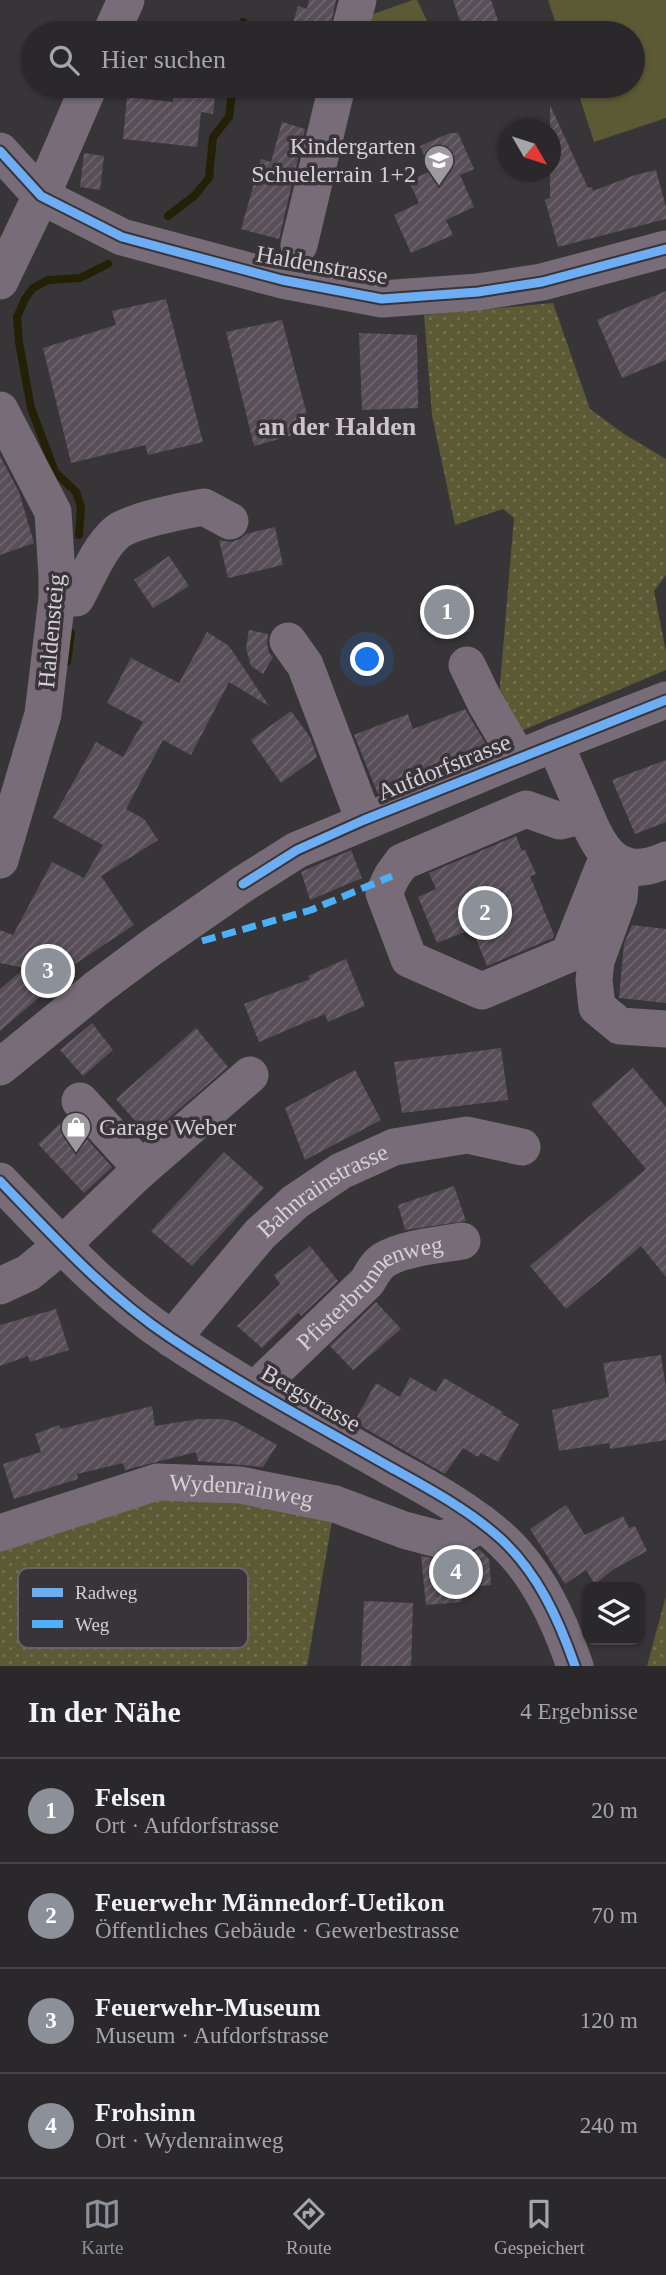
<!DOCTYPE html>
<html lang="de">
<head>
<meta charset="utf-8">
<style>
	body { margin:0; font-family:Georgia,serif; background:#363436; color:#f1f3f6 }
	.controls { position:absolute; right:21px; bottom:21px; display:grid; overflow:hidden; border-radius:14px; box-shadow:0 2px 5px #0004 }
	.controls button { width:63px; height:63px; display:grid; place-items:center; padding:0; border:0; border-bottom:2px solid #464447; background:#2a282a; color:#f1f3f6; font:35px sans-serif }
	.compass { position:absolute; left:498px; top:119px; width:63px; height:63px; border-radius:50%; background:#2a282a; box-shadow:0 2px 5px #0004; rotate:129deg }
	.you { position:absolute; left:368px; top:660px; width:24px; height:24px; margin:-18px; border:5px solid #fff; border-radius:50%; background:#1a73e8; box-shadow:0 0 0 10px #1a73e833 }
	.badge { display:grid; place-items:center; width:46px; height:46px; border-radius:50%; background:#8c9099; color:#fff; font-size:23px; font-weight:700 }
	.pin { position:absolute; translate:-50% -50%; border:4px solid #fff; box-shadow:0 2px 7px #0006 }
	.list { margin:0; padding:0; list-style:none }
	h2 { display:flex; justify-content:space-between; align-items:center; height:91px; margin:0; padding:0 28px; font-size:30px }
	h2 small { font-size:23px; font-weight:400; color:#a5a6a8 }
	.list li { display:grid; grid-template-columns:46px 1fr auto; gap:21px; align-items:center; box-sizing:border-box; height:105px; padding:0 28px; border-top:2px solid #464447 }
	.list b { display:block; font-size:26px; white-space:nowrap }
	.list p { margin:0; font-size:23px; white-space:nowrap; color:#a5a6a8 }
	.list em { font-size:23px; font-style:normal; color:#a5a6a8 }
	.icon { flex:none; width:38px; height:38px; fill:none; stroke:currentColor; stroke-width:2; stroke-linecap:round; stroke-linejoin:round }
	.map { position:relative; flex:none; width:666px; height:1666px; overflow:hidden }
	.search { position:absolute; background:#2a282a; box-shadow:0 2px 5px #0004; left:21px; right:21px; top:21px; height:77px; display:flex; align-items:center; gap:18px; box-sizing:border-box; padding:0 24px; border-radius:38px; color:#a5a6a8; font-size:26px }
	.sheet { height:511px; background:#2a282a }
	nav { display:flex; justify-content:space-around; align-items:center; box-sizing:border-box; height:98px; border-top:2px solid #464447; background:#2a282a; font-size:19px; color:#a5a6a8 }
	nav a { display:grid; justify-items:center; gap:4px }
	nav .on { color:#8c9099 }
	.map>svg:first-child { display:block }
	.grass { fill:url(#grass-dots) }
	.garden { fill:#5c5935 }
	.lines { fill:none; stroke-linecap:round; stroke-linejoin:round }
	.stream { stroke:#232005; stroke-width:8 }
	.building { fill:url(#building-hatch) }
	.minor { stroke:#776c77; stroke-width:37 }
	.quiet { stroke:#4cb0f7; stroke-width:7; stroke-dasharray:14 7; stroke-linecap:butt }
	.cycleway-casing { stroke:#393439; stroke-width:13 }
	.cycleway { stroke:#6dadf4; stroke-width:9 }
	.labels { text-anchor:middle; stroke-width:7; stroke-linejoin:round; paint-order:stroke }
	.poi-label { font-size:24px; fill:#d4d0d4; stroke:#393439; text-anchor:end }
	.street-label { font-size:24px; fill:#d4d0d4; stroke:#393439 }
	.neighbourhood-label { font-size:26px; font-weight:bold; fill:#cbc4ca; stroke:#393439 }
	.key { fill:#393439; stroke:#686368; stroke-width:2 }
	.key-label { font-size:19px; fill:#d4d0d4 }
</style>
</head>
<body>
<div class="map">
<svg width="666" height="1666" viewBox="0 0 666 1666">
	<defs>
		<pattern id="grass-dots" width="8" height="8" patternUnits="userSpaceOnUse" patternTransform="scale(1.75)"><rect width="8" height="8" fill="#5c5935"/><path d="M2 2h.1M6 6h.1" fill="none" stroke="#727051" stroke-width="1.8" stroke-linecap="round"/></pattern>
		<pattern id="building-hatch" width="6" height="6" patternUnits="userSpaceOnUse" patternTransform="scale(1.75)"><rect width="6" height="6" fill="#574e57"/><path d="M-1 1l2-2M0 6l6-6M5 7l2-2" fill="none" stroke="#6e666e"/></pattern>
	</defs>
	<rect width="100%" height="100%" fill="#383538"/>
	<path class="grass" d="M553,303L590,409L624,434L666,459V575L654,591L666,652V670L521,731L499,697L514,518L503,509L455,525L432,415L424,315Z
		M157,1482L335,1504L307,1666H0V1533Z
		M666,1596V1666H647Z"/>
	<path class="garden" d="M413,0H417L433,33H373L370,15Z
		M548,0H666V118L594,142L576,86H633V33H559Z"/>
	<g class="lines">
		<path class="stream" d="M241,33L243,22
			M168,216L194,196L209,178L213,137L229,117L233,86
			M79,535L81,507L76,492L55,472L31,408L19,342L17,317L25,299L33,288L48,280L80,278L108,264
			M67,662L71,633"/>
	</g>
	<path class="building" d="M309,0H336L329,33H290L298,6L307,9Z
		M453,0H491L502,33H464Z
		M175,86H216L213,114L201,112L197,147L123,139L127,97L173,102Z
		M550,105L588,188L592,187L593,191L635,175L656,170L666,207V219L558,247L545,200L550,198Z
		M282,122L305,129L279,239L241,229L261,159L271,162Z
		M450,133H458L474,169L460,175L474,207L446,220L453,235L411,253L394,215L419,203L409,181L431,171L420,146Z
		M84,153L104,156L100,190L80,187Z
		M666,291V360L622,378L597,320Z
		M166,299L203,442L148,455L145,445L71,463L43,348L116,325L112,311Z
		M282,320L311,430L254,446L226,332Z
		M359,333L417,335L418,408L362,410Z
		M0,456L19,492L34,543L0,555Z
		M275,527L283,565L228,578L219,540L231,542L240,539L246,534Z
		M169,556L189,586L153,608L134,580Z
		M458,584L474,620L467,624L470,631L447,640L445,634L436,638L419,604Z
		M249,630L268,634L267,644L269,653L273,657L263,674L251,666L246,648Z
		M207,632L229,646L269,706L229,682L191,755L163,740L126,809L144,819L158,840L101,876L134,925L69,968L76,977L47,999L43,994L0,1031V989L25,968L0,963V930L13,935L52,862L84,878L103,845L53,818L96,742L123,757L143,722L107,703L131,658L179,683Z
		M465,709L487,746L429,769L430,772L378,794L354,735L408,714L413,729Z
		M291,711L310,737L317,757L281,783L251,740Z
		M666,760V822L635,834L612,780Z
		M516,836L522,851L525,850L536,874L530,876L554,935L553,938L487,966L472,929L437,943L418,897L436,889L429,873Z
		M351,850L362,878L310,900L301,872Z
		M632,925L666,929V1003L619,998L624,944Z
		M346,959L365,1006L328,1022L325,1014L259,1042L244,1004L310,979L308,976Z
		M92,1023L113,1050L83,1076L60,1050Z
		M196,1028L228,1067L148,1136L116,1099Z
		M501,1048L508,1100L402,1113L394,1062Z
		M633,1068L666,1107V1277L641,1246L566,1309L530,1266L646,1169L591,1104Z
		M355,1070L381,1120L305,1160L285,1108Z
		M67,1117L112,1167L84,1193L38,1144Z
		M224,1152L264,1188L192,1266L151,1231Z
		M454,1186L466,1221L405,1230L398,1205Z
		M310,1246L338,1281L301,1316L298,1313L262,1348L237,1326L280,1284L274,1275Z
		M376,1302L401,1329L353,1370L330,1346Z
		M56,1309L69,1350L30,1362L28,1356L0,1366V1325Z
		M661,1355L666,1388V1440L610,1449L609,1443L559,1451L552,1410L609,1397L603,1363Z
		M410,1377L436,1392L444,1378L503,1412L502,1414L519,1424L498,1462L481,1453L478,1457L463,1448L445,1474L354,1422L376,1383L400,1397Z
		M152,1406L155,1426L199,1419H224L236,1422L277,1445L263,1467L198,1461L196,1452L125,1470L123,1463L77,1474L78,1479L14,1499L3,1464L41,1452L35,1434L59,1425L61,1429Z
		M566,1505L585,1535L623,1516L629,1528L635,1526L647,1551L614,1569L595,1584L586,1570L565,1584L530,1529Z
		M479,1549L489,1559L491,1585L461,1588L462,1602L426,1605L421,1556L441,1560L466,1556Z
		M364,1601L413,1603L411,1666H361Z"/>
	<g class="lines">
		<g class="minor">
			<path d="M111,33L126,0"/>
			<path d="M349,33L358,0"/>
			<path d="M0,151L41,196L122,237L282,280L382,299L478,292L542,282L666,249"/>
			<path d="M299,245L337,86"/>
			<path d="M0,281L49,179L89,86"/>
			<path d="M0,410L53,512L57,576V598L43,714L0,860"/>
			<path d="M57,598H76C88,577 98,549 116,533C129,521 185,510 204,507L230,521"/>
			<path d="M288,641L305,665L364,820"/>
			<path d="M467,665L485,702L518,758"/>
			<path d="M555,743C563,763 572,783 581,804C598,845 613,884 666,860"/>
			<path d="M585,815L560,821L526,809L402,862L392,876L384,893L409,959L482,991L569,954L608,856"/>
			<path d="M622,864L619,898L596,961L594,980L597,1007L620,1026L666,1029"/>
			<path d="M0,1067L97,988L152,947L243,884L297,850L555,743L666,700"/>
			<path d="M80,1101L134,1160L138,1172"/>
			<path d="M0,1181C54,1237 106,1295 171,1338C241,1385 317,1425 390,1467C428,1488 469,1510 501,1539C538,1573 559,1620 575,1666"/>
			<path d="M0,1286L28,1273L62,1245L138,1172L250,1075"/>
			<path id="s1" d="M172,1339L260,1234L295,1202L341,1171L394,1147L467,1135L522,1147"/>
			<path id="s2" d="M258,1390L267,1378L367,1282C372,1274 376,1265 384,1260C403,1248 440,1245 462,1241"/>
			<path id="s3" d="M0,1533L157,1482L240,1485L335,1504L404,1530L438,1539L462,1535L482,1523"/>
		</g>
		<path class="quiet" d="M202,941L311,910L392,876"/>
		<g class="cycleway-casing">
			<path id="cycleway" d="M0,151L41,196L122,237L282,280L382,299L478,292L542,282L666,249
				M243,884L297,850L364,820L666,700
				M0,1181C54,1237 106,1295 171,1338C241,1385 317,1425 390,1467C428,1488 469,1510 501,1539C538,1573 559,1620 575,1666"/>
		</g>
		<use href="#cycleway" class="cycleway"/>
	</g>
	<defs>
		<g id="school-pin" transform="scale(1.575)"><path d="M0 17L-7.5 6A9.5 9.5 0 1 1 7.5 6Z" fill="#9d9a9d" stroke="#393439"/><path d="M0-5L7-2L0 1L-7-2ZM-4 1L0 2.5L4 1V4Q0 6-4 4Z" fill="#fff"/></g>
		<g id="shop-pin" transform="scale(1.575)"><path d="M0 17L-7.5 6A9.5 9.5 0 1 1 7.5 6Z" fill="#9d9a9d" stroke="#393439"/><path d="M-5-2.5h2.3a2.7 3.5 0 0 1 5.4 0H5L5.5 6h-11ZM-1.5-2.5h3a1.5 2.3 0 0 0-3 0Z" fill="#fff"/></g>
	</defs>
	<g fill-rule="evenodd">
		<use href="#school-pin" x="439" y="160"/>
		<use href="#shop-pin" x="76" y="1127"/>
	</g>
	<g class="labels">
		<g class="poi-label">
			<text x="416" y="154">Kindergarten<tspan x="416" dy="28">Schuelerrain 1+2</tspan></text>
			<text x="99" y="1135" text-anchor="start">Garage Weber</text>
		</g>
		<g class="street-label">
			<text transform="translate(322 265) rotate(10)" y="8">Haldenstrasse</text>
			<text transform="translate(51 631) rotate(-85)" y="8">Haldensteig</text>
			<text transform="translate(444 767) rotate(-22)" y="8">Aufdorfstrasse</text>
			<text dy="8" stroke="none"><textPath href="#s1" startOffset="214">Bahnrainstrasse</textPath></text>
			<text dy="8" stroke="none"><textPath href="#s2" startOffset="152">Pfisterbrunnenweg</textPath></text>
			<text transform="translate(311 1398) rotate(30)" y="8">Bergstrasse</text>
			<text dy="8" stroke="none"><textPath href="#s3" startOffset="250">Wydenrainweg</textPath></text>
		</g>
		<g class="neighbourhood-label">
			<text x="337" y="435">an der Halden</text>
		</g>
	</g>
	<rect x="18" y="1568" width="230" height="80" rx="10" class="key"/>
	<rect x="32" y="1588" width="31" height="9" fill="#6dadf4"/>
	<rect x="32" y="1620" width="31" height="8" fill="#4cb0f7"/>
	<g class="key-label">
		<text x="75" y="1599">Radweg</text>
		<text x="75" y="1631">Weg</text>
	</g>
</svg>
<div class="controls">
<button><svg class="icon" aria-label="layers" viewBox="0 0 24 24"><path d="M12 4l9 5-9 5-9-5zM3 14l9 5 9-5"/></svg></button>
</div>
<svg class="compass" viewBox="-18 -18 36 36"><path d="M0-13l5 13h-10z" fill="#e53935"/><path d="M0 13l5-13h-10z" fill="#a5a6a8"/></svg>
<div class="you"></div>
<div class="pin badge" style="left:447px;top:612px">1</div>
<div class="pin badge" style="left:485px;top:913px">2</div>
<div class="pin badge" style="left:48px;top:971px">3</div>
<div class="pin badge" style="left:456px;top:1572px">4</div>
<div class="search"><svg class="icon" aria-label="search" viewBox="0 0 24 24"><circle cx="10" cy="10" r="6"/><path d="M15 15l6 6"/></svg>Hier suchen</div>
</div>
<section class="sheet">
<h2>In der Nähe<small>4 Ergebnisse</small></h2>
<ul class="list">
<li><span class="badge">1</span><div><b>Felsen</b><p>Ort · Aufdorfstrasse</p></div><em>20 m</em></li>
<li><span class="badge">2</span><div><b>Feuerwehr Männedorf-Uetikon</b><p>Öffentliches Gebäude · Gewerbestrasse</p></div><em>70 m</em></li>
<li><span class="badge">3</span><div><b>Feuerwehr-Museum</b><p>Museum · Aufdorfstrasse</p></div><em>120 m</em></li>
<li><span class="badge">4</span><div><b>Frohsinn</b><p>Ort · Wydenrainweg</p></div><em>240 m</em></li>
</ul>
</section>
<nav>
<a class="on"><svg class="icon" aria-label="map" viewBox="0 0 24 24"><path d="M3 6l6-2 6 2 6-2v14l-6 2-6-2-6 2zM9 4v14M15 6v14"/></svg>Karte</a>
<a><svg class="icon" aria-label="directions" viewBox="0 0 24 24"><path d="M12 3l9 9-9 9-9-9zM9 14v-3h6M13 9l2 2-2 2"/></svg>Route</a>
<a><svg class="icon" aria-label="saved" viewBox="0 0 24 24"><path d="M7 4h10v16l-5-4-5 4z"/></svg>Gespeichert</a>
</nav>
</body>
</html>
